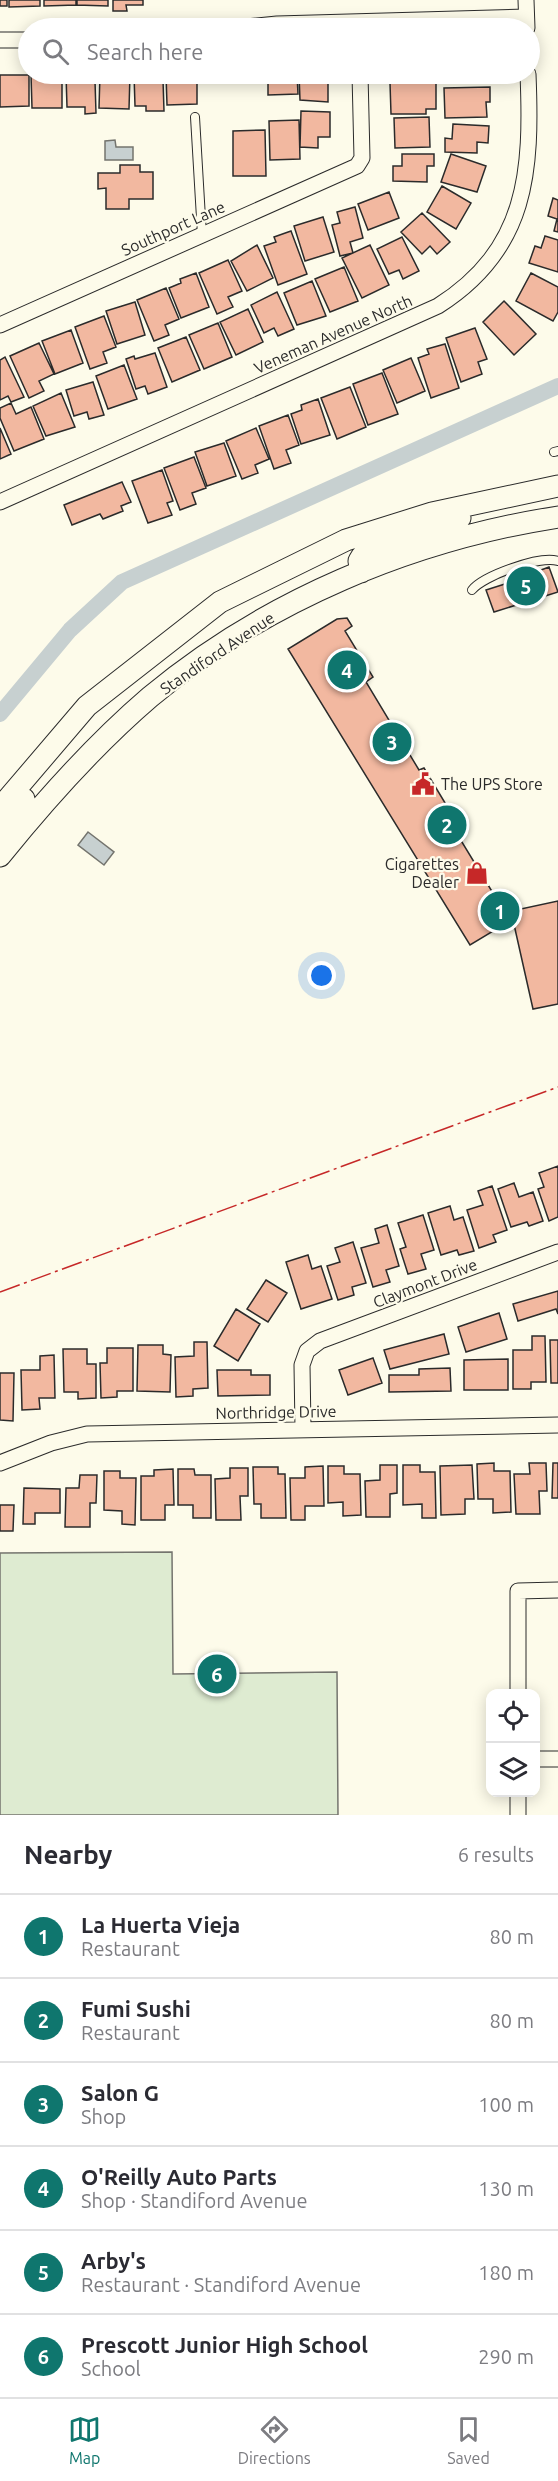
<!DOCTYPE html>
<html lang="en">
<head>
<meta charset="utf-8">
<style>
	body { margin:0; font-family:Ubuntu,sans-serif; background:#f2f2f3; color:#2b2b33 }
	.controls { position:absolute; right:18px; bottom:18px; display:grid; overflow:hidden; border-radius:12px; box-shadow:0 3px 15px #0003 }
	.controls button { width:54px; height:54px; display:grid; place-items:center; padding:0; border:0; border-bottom:2px solid #e1e1e2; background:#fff; color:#2b2b33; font:30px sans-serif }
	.you { position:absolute; left:322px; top:976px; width:21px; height:21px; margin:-15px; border:4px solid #fff; border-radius:50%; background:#1a73e8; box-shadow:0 0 0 9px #1a73e833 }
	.badge { display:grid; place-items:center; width:39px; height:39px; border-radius:50%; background:#0f766e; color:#fff; font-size:20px; font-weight:700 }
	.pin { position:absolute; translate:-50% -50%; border:3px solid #fff; box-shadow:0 2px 6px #0006 }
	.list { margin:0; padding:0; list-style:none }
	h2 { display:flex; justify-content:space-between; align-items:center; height:78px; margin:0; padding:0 24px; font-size:26px }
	h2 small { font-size:20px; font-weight:400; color:#7c7c81 }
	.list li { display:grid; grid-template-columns:39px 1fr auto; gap:18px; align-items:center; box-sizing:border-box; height:84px; padding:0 24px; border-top:2px solid #e1e1e2 }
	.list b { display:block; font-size:22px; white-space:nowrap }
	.list p { margin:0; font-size:20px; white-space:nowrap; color:#7c7c81 }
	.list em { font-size:20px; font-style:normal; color:#7c7c81 }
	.icon { flex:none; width:33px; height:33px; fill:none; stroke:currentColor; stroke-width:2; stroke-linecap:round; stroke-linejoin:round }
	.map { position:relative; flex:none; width:558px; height:1815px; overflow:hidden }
	.search { position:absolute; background:#fff; box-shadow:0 3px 15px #0003; left:18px; right:18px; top:18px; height:66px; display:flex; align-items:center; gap:15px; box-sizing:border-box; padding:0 21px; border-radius:33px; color:#7c7c81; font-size:22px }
	.sheet { height:582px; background:#fff }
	nav { display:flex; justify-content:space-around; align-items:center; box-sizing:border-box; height:84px; border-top:2px solid #e1e1e2; background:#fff; font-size:16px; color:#7c7c81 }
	nav a { display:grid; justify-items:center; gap:3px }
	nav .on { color:#0f766e }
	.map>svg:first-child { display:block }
	.green { fill:#deebd1; stroke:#74746e; stroke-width:1.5 }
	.water { fill:#c7d0d0; stroke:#74746e; stroke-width:1.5 }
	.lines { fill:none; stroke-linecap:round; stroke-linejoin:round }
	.canal { stroke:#c7d0d0; stroke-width:16 }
	.building { fill:#f2b8a0; stroke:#2b2b2b; stroke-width:1.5 }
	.lane-casing { stroke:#2b2b2b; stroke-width:10 }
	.street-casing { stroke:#2b2b2b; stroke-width:17 }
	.secondary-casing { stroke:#2b2b2b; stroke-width:23 }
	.lane { stroke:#fdfbea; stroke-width:8 }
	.street { stroke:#fdfbea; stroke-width:15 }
	.secondary { stroke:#fdfbea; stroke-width:21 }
	.power { stroke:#c62828; stroke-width:1.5; stroke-dasharray:21 4.5 3 4.5; stroke-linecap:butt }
	.labels { text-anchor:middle; stroke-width:4.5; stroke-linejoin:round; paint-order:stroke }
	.street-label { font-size:16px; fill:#2b2b2b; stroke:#fdfbea }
	.poi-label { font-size:16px; fill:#2b2b2b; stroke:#fdfbea; text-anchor:start }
</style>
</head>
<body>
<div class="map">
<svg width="558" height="1815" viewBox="0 0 558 1815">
	<rect width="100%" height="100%" fill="#fdfbea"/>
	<path class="green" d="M172,1552L173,1674L337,1672L338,1815H0V1553Z"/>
	<path class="water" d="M115,140L116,147H133V160H105V141Z
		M88,832L114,852L104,865L78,845Z"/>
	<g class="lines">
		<path class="canal" d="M0,714L70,630L122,582L558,386"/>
	</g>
	<path class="building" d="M0,0H7V6H0Z
		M9,0H40V6L9,7Z
		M44,0H76V5L44,6Z
		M77,0H108V6L77,5Z
		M113,0H143V5H126L127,11H113Z
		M31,74H62V108H32Z
		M66,74H83V81H95L96,113L85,114V107H67Z
		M100,74H130L129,109L99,108Z
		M134,74H150V80H163L164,111H146V106H135Z
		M166,74H197V104L167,105Z
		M268,74H297L298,94L268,95Z
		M299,74H328V102L300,100Z
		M388,74H432V80H389Z
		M446,74H490V80H446Z
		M0,75H29V106L0,107Z
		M436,82V109H426V114H391L390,83Z
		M490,87V102H486L487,117L445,118L444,88Z
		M301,111L330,112V137H318V148L300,147Z
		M429,117L430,147L395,148L394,118Z
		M299,120L300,159L270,160L269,121Z
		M453,124L489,126L488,143L477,142V153L445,152V138L452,139Z
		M265,130L266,176H233V131Z
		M402,154H434V166H427V182L393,181V166H402Z
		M451,154L486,166L477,192L441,182Z
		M120,165H140V172H153V199H129V209H106V188L98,189V173H120Z
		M442,186L471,203L456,229L427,212Z
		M389,192L399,218L368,230L358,204Z
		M553,198L558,200V232L554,231L557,219L548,216Z
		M355,207L363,238L350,242L353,253L340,256L332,225L340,223L337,212Z
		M422,213L450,242L437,254L430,246L422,254L401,232Z
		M323,217L334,252L305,261L294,226Z
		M291,231L307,274L278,285L264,246L276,242L274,237Z
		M545,236L558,240V272L529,263L535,246L541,248Z
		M402,237L419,271L403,279L399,270L389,274L377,249Z
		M257,245L273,278L247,291L231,261Z
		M370,245L389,285L362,298L342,258Z
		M228,260L242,291L228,297L233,307L217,314L199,273Z
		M344,267L358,301L330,312L315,279Z
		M196,273L209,307L181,318L169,288L181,283L180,279Z
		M531,273L558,287V312L553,321L516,301Z
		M312,281L326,316L297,325L284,293Z
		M166,288L179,319L165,325L169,335L154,341L137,300Z
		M277,292L294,329L278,336L274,328L264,333L251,305Z
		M504,301L536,334L514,355L483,322Z
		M135,302L145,335L117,344L106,311Z
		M248,309L263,342L236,355L220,322Z
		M104,316L116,347L103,352L107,363L90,369L75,327Z
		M218,323L232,357L204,369L189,335Z
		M475,328L487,359L478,362L482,374L461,382L446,338Z
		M71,330L83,363L55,374L42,341Z
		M186,337L200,370L172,382L158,348Z
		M39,343L54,374L39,381L44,391L29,398L10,356Z
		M445,344L459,388L431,398L418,358L429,354L427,349Z
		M155,353L167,387L148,394L145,386L136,389L126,359L134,356L135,359Z
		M5,357L24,397L11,402L8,396L0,400V360Z
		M411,358L425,391L397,403L383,370Z
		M124,365L137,399L108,409L96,376Z
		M382,373L398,414L368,425L353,384Z
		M93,382L104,415L89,419L87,412L74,416L66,390Z
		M350,387L366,427L337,439L321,398Z
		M61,393L75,427L46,436L33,406Z
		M318,399L330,435L301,444L291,414L302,410L301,405Z
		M11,403L16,414L31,407L44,439L14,451L0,418V408Z
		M288,415L299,445L286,450L291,463L274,469L259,426Z
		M0,428L11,454L0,459Z
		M256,428L269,459L255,465L258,473L242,479L226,441Z
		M224,443L236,476L207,486L195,452Z
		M194,457L206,488L192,493L196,504L180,510L164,468Z
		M162,470L173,501L167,503L172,515L148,523L132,481Z
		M122,482L131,502L121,506L123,511L103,519L100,514L72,525L64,505Z
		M549,567L558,592L494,612L486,590L508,583L506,579L524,572L525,576Z
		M347,618L352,626L345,631L373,677L366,682L419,770L424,768L462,831L457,834L510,921L470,945L288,649L337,619Z
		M558,901V1004L533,1009L513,920L519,919L516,910Z
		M558,1166V1217L549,1221L538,1189L544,1187L539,1173Z
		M514,1183L519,1197L533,1192L543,1221L529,1226L527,1222L511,1227L498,1189Z
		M492,1186L507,1230L493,1235L496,1242L479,1248L467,1210L483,1205L478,1191Z
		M450,1206L454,1220L463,1217L474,1251L459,1255L457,1250L441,1255L428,1213Z
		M423,1215L434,1250L421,1254L426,1269L408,1274L400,1249L406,1247L398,1223Z
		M387,1225L399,1266L386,1270L390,1282L373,1287L361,1248L379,1243L375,1229Z
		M353,1242L366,1283L352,1287L354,1295L338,1300L327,1266L340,1262L335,1248Z
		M308,1255L312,1269L321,1266L332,1299L301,1309L286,1262Z
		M266,1280L287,1293L268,1322L247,1309Z
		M558,1291V1314L556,1309L518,1321L513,1304Z
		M236,1309L260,1324L238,1361L214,1346Z
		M499,1313L507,1339L466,1352L458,1327Z
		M444,1334L449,1354L390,1369L384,1350Z
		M532,1336H545L546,1382H531V1389H513V1350H532Z
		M550,1340H558V1383H551Z
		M194,1342H207L208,1388L193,1389V1396L176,1397L175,1357L194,1356Z
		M138,1345H163V1354L171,1355L170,1392L137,1391Z
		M107,1348H133V1391H117V1397L101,1398L100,1363H107Z
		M63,1349H87V1364H96V1398L78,1399V1392H64Z
		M54,1355L55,1398H39L40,1409L22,1410L21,1370H40V1356Z
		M373,1358L382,1383L348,1395L339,1370Z
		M508,1359V1390H464V1360Z
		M450,1368L451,1391L389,1392V1375H419V1369Z
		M217,1370H251V1375H270V1395L218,1396Z
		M0,1373H14L13,1421L0,1420Z
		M494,1463V1471H510L511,1512L493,1513V1499H478L477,1464Z
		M529,1463H546L547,1491H539L540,1514H516L514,1474H530Z
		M553,1463H558V1498H552Z
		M380,1465H397V1493L390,1494V1517H366L365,1481L380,1480Z
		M403,1465H420V1472H435L436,1518H422V1504L403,1505Z
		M472,1465L474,1499H465V1514L441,1515L440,1466Z
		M323,1466L324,1506H305V1520H291L290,1478H305V1467Z
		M328,1466H344V1474H360L361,1515L343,1516V1502L328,1503Z
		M253,1467H278V1474H285L286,1518H261V1504H254Z
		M230,1468H248V1496H240L241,1520H216L215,1479L230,1478Z
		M173,1469L174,1505H165V1520H141V1476H154V1470Z
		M178,1469H194L195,1475H211V1518H193V1505H178Z
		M104,1471H120V1478H136L135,1525L122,1524V1511L104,1510Z
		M80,1475H97L96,1503H90V1527H65L66,1488H79Z
		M24,1488L60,1489V1513H35V1524H23Z
		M0,1505H14L13,1531H0Z"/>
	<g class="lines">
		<g class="lane-casing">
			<path id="lane" d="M195,117L202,235
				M554,452L558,451
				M472,590C483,576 540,555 558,561"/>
		</g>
		<g class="street-casing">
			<path id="street" d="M526,0L527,28
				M235,28L277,24L526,17
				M0,40H28
				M0,325L357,166L362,158L360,74
				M0,502L438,306C528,249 532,171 528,74
				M303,1429L302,1365L307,1351L320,1341L558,1252
				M0,1463L51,1443L87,1434L558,1425
				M518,1694V1591L558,1590
				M536,1759H558
				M518,1815V1792"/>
		</g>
		<g class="secondary-casing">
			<path id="secondary" d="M361,572L359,561L362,556L460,518
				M0,808L87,706L220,602L346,540L432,513L558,486
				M0,829L24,799
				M0,856C46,799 94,745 150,697C265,601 411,540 558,517"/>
		</g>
		<use href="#lane" class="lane"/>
		<use href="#street" class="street"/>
		<use href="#secondary" class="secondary"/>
		<path class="power" d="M0,1292L558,1087"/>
	</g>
	<defs>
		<g id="civic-bare" transform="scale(1.8)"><path d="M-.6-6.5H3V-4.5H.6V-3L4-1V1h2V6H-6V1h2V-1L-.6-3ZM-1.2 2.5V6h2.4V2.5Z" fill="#c62828" stroke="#fdfbea" stroke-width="2.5" paint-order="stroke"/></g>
		<g id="shop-bare" transform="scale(1.8)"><path d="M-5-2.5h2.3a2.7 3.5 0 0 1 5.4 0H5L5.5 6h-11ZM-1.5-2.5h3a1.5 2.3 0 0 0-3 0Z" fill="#c62828" stroke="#fdfbea" stroke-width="2.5" paint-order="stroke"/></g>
	</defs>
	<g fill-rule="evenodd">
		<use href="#civic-bare" x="423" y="784"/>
		<use href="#shop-bare" x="477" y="873"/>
	</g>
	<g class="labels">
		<g class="street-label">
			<text transform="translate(173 228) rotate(-24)" y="6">Southport Lane</text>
			<text transform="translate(333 334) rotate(-24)" y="6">Veneman Avenue North</text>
			<text transform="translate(217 653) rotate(-34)" y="6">Standiford Avenue</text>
			<text transform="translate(425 1283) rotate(-21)" y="6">Claymont Drive</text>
			<text transform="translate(276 1412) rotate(-1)" y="6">Northridge Drive</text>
		</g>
		<g class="poi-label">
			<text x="441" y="790">The UPS Store</text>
			<text x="459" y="870" text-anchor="end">Cigarettes<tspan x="459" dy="18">Dealer</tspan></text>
		</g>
	</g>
</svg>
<div class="controls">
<button><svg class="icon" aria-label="locate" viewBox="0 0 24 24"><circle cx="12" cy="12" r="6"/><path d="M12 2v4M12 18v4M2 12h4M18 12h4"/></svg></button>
<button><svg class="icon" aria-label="layers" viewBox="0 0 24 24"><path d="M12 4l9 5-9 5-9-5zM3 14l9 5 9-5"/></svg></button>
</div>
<div class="you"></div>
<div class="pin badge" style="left:500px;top:911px">1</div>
<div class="pin badge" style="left:447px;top:825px">2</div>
<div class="pin badge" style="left:392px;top:742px">3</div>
<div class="pin badge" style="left:347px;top:670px">4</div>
<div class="pin badge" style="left:526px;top:586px">5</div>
<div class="pin badge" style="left:217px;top:1674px">6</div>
<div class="search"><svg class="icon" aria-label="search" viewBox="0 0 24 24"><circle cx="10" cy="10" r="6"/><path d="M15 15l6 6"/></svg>Search here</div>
</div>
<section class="sheet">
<h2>Nearby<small>6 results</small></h2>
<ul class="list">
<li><span class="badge">1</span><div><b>La Huerta Vieja</b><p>Restaurant</p></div><em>80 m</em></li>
<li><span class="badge">2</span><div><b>Fumi Sushi</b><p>Restaurant</p></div><em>80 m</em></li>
<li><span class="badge">3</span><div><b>Salon G</b><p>Shop</p></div><em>100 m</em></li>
<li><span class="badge">4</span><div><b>O'Reilly Auto Parts</b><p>Shop · Standiford Avenue</p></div><em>130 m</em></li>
<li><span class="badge">5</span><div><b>Arby's</b><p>Restaurant · Standiford Avenue</p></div><em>180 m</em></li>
<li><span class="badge">6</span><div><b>Prescott Junior High School</b><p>School</p></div><em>290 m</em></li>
</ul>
</section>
<nav>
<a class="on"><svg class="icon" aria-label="map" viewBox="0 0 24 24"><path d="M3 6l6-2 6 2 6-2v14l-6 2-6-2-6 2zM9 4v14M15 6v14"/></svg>Map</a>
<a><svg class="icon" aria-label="directions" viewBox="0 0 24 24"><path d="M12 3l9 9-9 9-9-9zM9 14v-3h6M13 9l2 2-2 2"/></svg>Directions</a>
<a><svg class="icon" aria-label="saved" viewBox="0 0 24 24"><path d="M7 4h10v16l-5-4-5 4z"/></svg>Saved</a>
</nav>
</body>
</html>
